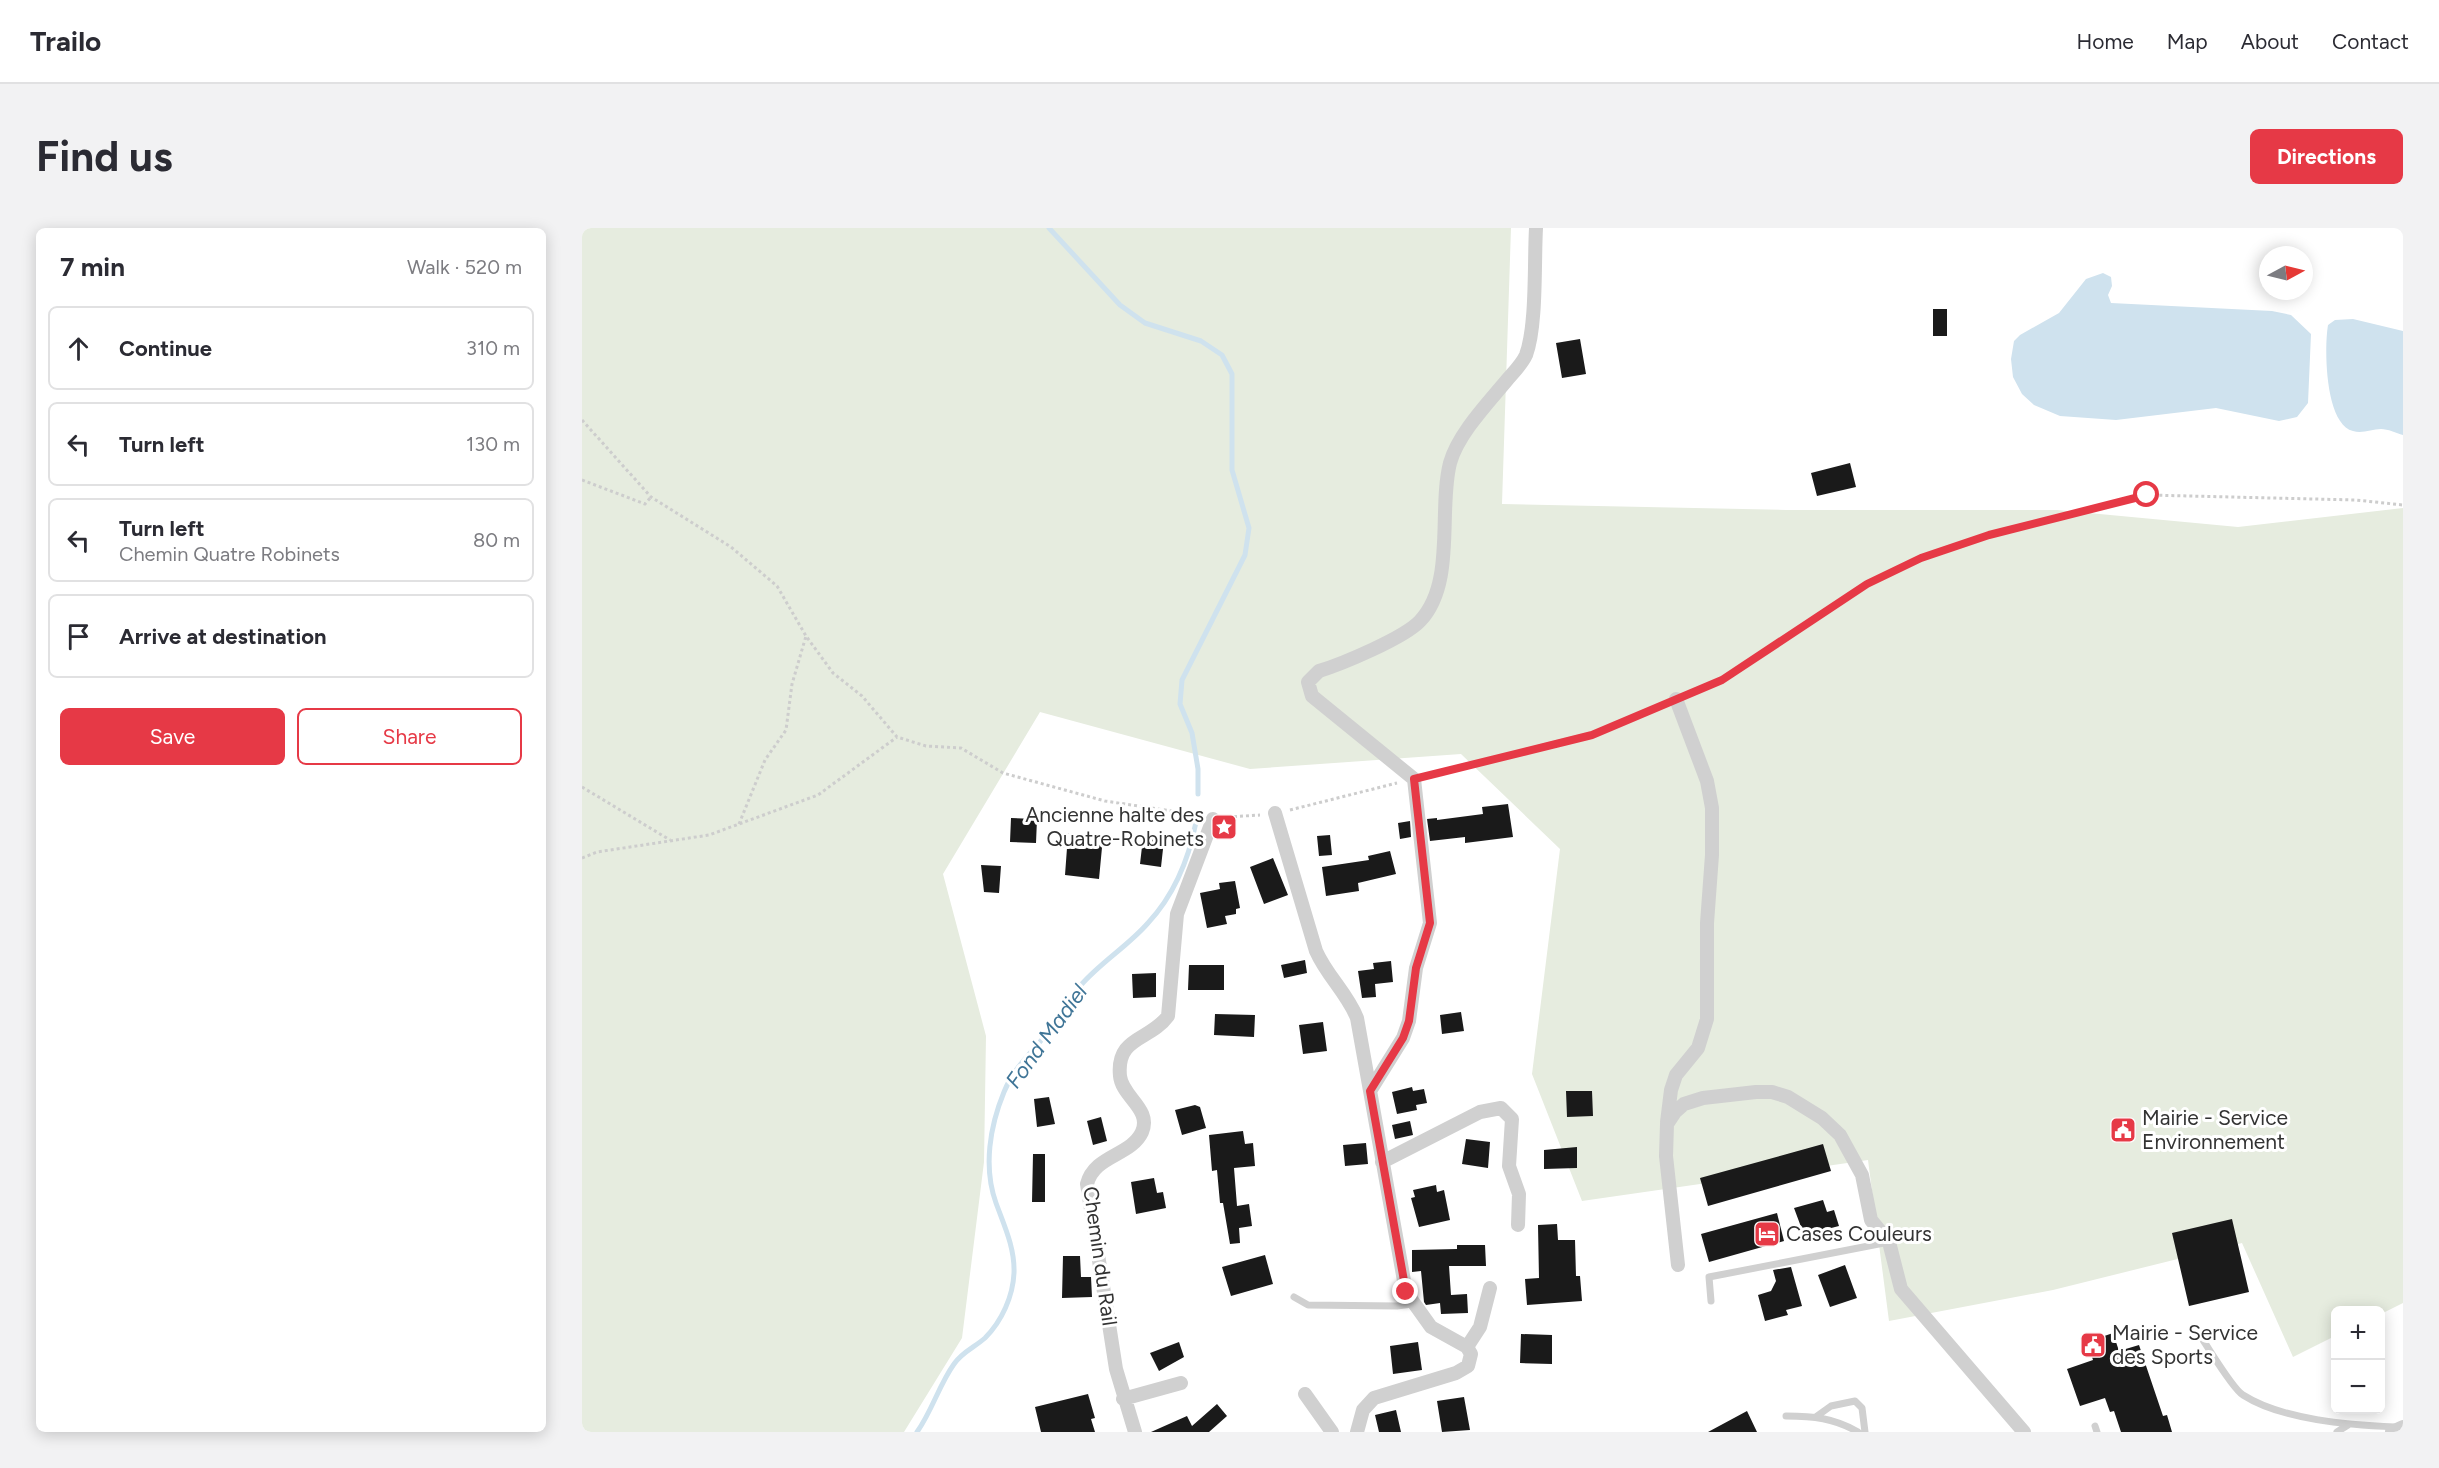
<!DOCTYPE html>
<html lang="en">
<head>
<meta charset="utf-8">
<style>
	body { margin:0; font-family:Figtree,sans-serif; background:#f2f2f3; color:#2b2b33 }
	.controls { position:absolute; right:18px; bottom:18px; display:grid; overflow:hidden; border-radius:9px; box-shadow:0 3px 15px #0003 }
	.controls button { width:54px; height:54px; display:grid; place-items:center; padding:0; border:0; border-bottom:2px solid #e1e1e2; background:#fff; color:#2b2b33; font:30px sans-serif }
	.compass { position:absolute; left:1677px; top:18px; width:54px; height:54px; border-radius:50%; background:#fff; box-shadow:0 3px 15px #0003; rotate:83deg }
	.stop { position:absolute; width:18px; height:18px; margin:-14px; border:4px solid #e63946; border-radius:50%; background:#fff }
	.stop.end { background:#e63946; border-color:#fff; box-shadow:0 2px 6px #0008 }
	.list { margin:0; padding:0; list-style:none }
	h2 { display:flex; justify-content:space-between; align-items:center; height:78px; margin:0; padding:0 24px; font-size:26px }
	h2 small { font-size:20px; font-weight:400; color:#7c7c81 }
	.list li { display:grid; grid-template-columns:39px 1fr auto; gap:18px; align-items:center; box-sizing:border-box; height:84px; margin:0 12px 12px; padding:0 12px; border:2px solid #e1e1e2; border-radius:9px }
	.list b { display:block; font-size:22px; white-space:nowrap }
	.list p { margin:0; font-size:20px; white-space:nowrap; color:#7c7c81 }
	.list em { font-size:20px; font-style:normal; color:#7c7c81 }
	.actions { display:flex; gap:12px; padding:18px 24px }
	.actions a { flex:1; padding:14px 0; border:2px solid #e63946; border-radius:9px; text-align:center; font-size:21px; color:#e63946 }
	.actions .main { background:#e63946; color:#fff }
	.icon { flex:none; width:33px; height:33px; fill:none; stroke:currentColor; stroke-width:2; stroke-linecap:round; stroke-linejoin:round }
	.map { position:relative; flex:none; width:1821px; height:1204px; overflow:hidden; border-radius:9px }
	header { display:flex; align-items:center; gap:36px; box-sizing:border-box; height:84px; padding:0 30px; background:#fff; border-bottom:2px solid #e1e1e2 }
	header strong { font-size:28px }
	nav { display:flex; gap:33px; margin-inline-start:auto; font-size:21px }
	.intro { display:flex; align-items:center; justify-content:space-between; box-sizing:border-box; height:144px; padding:0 36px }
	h1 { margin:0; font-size:42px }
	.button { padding:15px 27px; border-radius:9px; background:#e63946; color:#fff; font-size:21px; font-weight:700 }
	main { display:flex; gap:36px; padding:0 36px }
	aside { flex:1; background:#fff; border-radius:9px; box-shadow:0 3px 15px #0003 }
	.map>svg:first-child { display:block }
	.green { fill:#e6ecdf }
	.water { fill:#cfe2ee }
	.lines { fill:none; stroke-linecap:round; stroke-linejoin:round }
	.stream { stroke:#cfe2ee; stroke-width:5 }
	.building { fill:#1a1a1a }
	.path { stroke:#cdcdcd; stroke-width:3; stroke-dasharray:3 3; stroke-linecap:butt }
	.service { stroke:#d0d0d0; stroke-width:7 }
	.minor { stroke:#d0d0d0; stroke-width:14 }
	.route { stroke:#e63946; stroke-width:8 }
	.labels { text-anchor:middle; stroke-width:6; stroke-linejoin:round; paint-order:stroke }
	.poi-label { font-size:21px; fill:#333; stroke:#fff; text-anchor:start }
	.street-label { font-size:21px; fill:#333; stroke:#fff }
	.water-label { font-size:22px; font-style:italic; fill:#3f7597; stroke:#fff }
</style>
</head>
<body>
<header>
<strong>Trailo</strong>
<nav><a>Home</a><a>Map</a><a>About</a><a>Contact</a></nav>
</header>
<div class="intro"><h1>Find us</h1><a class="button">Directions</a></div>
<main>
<aside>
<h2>7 min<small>Walk · 520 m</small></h2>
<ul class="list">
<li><svg class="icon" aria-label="ahead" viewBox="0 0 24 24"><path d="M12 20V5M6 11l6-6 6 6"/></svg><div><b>Continue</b></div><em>310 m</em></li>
<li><svg class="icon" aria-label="left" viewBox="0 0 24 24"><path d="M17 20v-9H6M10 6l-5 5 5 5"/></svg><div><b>Turn left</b></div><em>130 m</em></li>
<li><svg class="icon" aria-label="left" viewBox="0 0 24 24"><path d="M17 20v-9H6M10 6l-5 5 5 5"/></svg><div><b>Turn left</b><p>Chemin Quatre Robinets</p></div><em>80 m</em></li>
<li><svg class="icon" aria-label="arrive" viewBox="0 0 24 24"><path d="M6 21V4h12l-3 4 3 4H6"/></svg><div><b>Arrive at destination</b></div></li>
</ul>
<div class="actions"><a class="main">Save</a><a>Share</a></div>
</aside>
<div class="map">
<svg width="1821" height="1204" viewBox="0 0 1821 1204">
	<rect width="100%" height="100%" fill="#fff"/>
	<path class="green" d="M0,0H929L920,276L1204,282H1475L1656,299L1821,280V1075L1799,1086L1798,1082H1754L1753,1108L1711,1129L1660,1015L1471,1062L1307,1093L1286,932L1000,973L950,846L978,621L879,526L668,541L458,484L361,646L404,808L402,934L380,1110L322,1204H0Z"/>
	<path class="water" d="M1521,45L1529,49L1530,58L1526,67L1529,75L1690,83L1709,87L1729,106L1726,175L1715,189L1697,193L1634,180L1534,192L1478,188L1452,177L1440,166L1431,149L1429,131L1432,113L1438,107L1477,85L1504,51Z
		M1771,91L1821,103V207C1814,205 1806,201 1799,201C1790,201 1780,206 1771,203C1743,196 1742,121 1746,97L1753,92Z"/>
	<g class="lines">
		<path class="stream" d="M467,0L538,77L563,95L619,113L640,127L650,146V242L667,300L663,327L600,452L598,476L610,505L616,541V566
			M335,1204C350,1183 357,1157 372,1136C380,1124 393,1119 403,1110C420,1093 431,1068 432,1045C433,1020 422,997 414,975C401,939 408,898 422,864C432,839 452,822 468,802C479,788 488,771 499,757C519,734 546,718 566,695C592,667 607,630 614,594"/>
	</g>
	<path class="building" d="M1351,81H1365V108H1351Z
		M998,111L1004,146L980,150L974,115Z
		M1268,235L1274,259L1235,268L1229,245Z
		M926,576L931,609L883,615V609L848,613L845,591L855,590V592L901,586L900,579Z
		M429,590L455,591L454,615L428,614Z
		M828,593L829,609L818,611L816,595Z
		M479,605L521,609L517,651L483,647L485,620H477Z
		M748,607L750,627L737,628L735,608Z
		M561,610L582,612L579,639L558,636Z
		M808,623L814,646L776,655L777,663L744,668L740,639L787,632L786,628Z
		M691,630L706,667L682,676L668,639Z
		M399,637L419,638L417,665L402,664Z
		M653,653L658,680L654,681V686L643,688L645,696L625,700L618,665L638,661L637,655Z
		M723,732L725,745L702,750L699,737Z
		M809,733L811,754L793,756L794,769L780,770L776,743L792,741L791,735Z
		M607,737H642V762H606Z
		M574,745V769L551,770L550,746Z
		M879,784L882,803L860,806L858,787Z
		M633,786L673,787L672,809L632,807Z
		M741,794L745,823L721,826L717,797Z
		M830,859L831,863L842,861L845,875L834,877L835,882L815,886L810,864Z
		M984,863H1010L1011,888L985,889Z
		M467,869L473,896L455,899L452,871Z
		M613,877L618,879L624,900L600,907L593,882Z
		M519,889L525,913L511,917L505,893Z
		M828,893L831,907L813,911L810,897Z
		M661,903L663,916L671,915L673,938L652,940L655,978L667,976L670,998L657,1000L658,1015L648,1016L641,975H638L635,942L630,943L627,907Z
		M884,911L908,914L906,940L880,936Z
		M784,915L786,936L763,938L761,917Z
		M1241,916L1249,943L1126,978L1118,950Z
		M995,919V940L962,941V922Z
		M451,926H463V974H450Z
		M572,950L575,965L581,964L584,980L554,986L549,954Z
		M854,957L855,964L862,962L868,992L837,999L829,970L833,969L831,962Z
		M1241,972L1245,984L1252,982L1257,998L1222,1007L1212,980Z
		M1195,985L1202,1013L1127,1034L1119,1006Z
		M1650,991L1667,1064L1607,1078L1590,1005Z
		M975,996L976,1012H993L994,1048H998L1000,1073L945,1077L943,1051L957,1050L956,997Z
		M875,1017H903L904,1038H867L869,1067L885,1066L886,1085L859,1086L858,1075L844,1077L842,1074L839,1043L830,1044V1022L875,1021Z
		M683,1027L691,1056L649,1068L640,1039Z
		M481,1028H498L499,1049H509L510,1069L480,1070Z
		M1263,1037L1275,1070L1248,1079L1236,1047Z
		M1209,1039L1220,1078L1204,1082L1206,1087L1183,1093L1176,1067L1189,1063L1194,1053L1191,1042Z
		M1531,1105L1537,1123L1557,1117L1581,1188L1585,1187L1590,1204H1539L1532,1183L1528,1184L1523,1170L1498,1178L1485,1141L1511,1132L1505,1114Z
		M939,1106L970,1107V1136L938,1135Z
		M597,1114L602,1129L577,1143L568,1125Z
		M836,1114L840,1142L811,1146L808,1118Z
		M506,1166L513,1190L509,1191L513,1204H459L453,1179Z
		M882,1169L888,1202L860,1204L855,1173Z
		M635,1176L645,1188L627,1204H569L605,1188L610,1198Z
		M814,1182L819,1204H797L793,1187Z
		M1165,1183L1175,1204H1126Z"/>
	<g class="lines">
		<path class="path" d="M0,192L69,269L149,319L195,358L224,408L251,445L280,468L315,509L344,518L379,520L421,545L523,573L616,587
			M0,252L63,276L69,269
			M1108,466L1140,452L1285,355L1339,330L1407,307L1565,267L1774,272L1821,277
			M845,548L1010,507L1082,476
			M0,559L88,612
			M708,582L815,555
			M646,589L678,587
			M157,596L183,532L204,502L210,456L224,408
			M0,630L15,624L127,607L236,567L315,509"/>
		<path class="service" d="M712,1069L726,1077L815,1078L830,1076
			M1129,1073L1127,1049L1307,1014
			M1621,1112C1629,1124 1651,1161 1661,1167C1700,1192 1768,1197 1813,1199
			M1204,1188C1231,1188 1252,1190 1276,1204
			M1235,1188L1249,1178L1273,1173L1280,1180L1283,1204
			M1513,1198L1515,1204
			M1755,1204L1766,1197"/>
		<path class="minor" d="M693,585L734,723C745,748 765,765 775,790L824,1064L849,1099L885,1119L889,1126L886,1138L874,1145L792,1170L781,1182L775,1204
			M788,863L821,810L827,793L834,740L848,695L832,551L730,468L726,454L737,443C760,436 822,410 838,393C874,355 856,282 868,235C876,206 906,175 925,152C931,145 940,136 944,127C955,97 952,34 954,0
			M1085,894L1089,862L1094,847L1116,820L1125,791V695L1130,627V580L1125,553L1094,471
			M800,934L898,884L919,880L930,891L927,938L937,966L936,997
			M1096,1037L1084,928L1085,896L1093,884L1102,876L1121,870L1174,864H1190L1206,869L1240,890L1258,907L1280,947L1289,992L1307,1014L1319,1061L1442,1204
			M885,1119L898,1099L908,1060
			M723,1166L750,1204
			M541,1171L599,1155
			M553,1204L534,1141L505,956C512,927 549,928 560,904C570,881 540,869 538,848C534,808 568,813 586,788L595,686L631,591
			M1810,1204L1821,1199"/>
	</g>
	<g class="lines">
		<path class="route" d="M824,1064L788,863L821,810L827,793L834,740L848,695L832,551L1010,507L1140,452L1285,356L1339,330L1407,307L1565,267"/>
	</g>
	<defs>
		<g id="sight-square" transform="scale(1.35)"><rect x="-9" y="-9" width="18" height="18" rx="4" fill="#e63946" stroke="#fff"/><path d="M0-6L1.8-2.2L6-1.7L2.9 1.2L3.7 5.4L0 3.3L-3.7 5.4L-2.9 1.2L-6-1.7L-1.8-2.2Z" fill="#fff"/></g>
		<g id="civic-square" transform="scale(1.35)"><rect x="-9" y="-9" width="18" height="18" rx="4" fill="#e63946" stroke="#fff"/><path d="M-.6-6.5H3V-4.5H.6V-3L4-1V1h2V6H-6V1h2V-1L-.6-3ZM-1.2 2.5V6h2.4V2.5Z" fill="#fff"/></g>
		<g id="hotel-square" transform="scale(1.35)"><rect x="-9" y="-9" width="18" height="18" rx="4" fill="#e63946" stroke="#fff"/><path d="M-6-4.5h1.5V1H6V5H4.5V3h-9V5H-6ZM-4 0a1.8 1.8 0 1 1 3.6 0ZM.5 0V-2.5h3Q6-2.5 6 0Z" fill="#fff"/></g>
	</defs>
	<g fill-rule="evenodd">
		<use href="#sight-square" x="642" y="599"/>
		<use href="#civic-square" x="1541" y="902"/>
		<use href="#hotel-square" x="1185" y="1006"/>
		<use href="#civic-square" x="1511" y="1117"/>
	</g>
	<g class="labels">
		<g class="poi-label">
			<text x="622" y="594" text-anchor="end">Ancienne halte des<tspan x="622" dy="24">Quatre-Robinets</tspan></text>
			<text x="1560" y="897">Mairie - Service<tspan x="1560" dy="24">Environnement</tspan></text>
			<text x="1204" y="1013">Cases Couleurs</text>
			<text x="1530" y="1112">Mairie - Service<tspan x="1530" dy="24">des Sports</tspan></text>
		</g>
		<g class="street-label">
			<text transform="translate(518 1028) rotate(82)" y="7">Chemin du Rail</text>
		</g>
		<g class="water-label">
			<text transform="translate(464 808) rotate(-54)" y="8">Fond Madiel</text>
		</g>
	</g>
</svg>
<div class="controls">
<button>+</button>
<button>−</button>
</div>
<svg class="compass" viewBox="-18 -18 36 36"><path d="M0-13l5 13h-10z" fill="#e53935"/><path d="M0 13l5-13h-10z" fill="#7c7c81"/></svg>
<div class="stop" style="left:1565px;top:267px"></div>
<div class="stop end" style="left:824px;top:1064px"></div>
</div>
</main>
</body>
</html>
